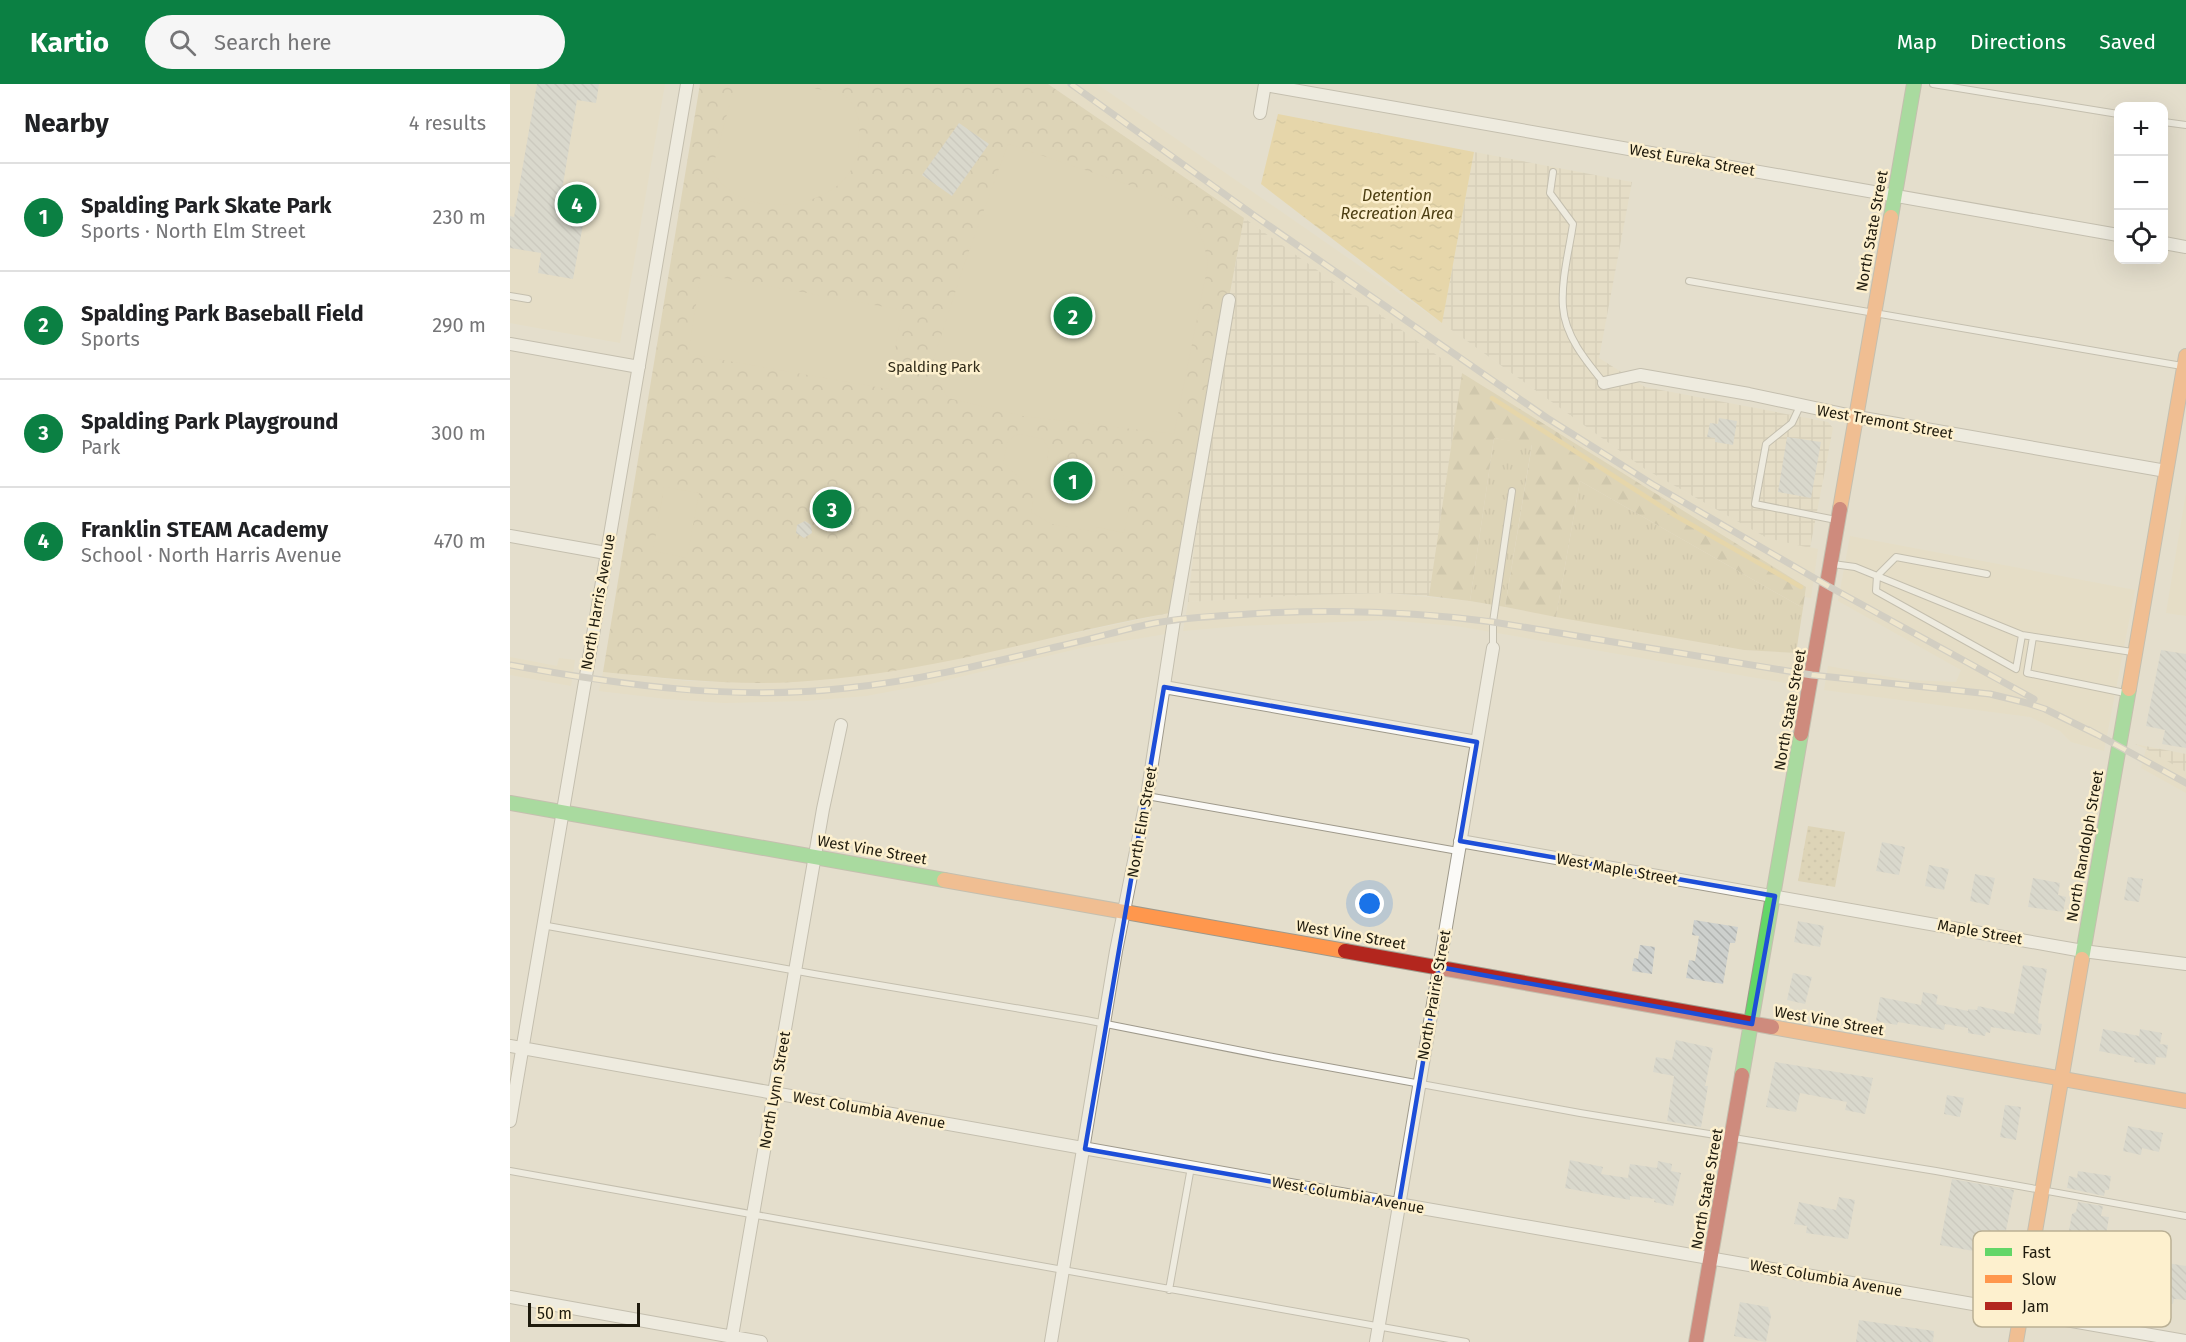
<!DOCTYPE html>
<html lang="en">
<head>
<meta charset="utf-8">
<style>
	body { margin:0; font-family:"Fira Sans",sans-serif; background:#f6f6f6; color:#202124 }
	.controls { position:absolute; right:18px; top:18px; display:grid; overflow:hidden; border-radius:12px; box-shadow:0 6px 24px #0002 }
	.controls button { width:54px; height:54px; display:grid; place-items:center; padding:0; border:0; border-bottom:2px solid #e0e0e0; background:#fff; color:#202124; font:30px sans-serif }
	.scale { position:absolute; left:18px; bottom:15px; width:112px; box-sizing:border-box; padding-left:6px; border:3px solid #1e1a0d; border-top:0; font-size:16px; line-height:21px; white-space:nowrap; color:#1e1a0d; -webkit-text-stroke:4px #fdf0ce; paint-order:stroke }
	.you { position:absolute; left:860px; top:820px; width:21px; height:21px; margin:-15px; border:4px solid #fff; border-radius:50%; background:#1a73e8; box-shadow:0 0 0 9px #1a73e833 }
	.badge { display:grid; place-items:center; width:39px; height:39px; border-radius:50%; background:#0b8043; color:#fff; font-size:20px; font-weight:700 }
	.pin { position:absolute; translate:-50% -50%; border:3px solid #fff; box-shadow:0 2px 6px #0006 }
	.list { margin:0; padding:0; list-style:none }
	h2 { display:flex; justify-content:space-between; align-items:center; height:78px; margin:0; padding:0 24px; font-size:26px }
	h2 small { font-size:20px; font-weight:400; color:#757577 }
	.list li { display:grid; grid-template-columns:39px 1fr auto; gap:18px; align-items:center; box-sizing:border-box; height:108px; padding:0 24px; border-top:2px solid #e0e0e0 }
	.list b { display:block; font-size:22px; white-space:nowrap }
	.list p { margin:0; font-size:20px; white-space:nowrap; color:#757577 }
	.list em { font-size:20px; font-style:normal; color:#757577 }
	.icon { flex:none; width:33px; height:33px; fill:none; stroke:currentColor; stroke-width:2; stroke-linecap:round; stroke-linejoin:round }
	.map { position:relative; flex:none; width:1676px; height:1258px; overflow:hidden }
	header { display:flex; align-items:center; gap:36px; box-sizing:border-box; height:84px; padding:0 30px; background:#0b8043; color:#fff }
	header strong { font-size:28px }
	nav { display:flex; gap:33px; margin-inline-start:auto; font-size:21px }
	.search { width:420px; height:54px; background:#f6f6f6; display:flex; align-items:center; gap:15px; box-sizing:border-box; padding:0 21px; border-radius:33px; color:#757577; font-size:22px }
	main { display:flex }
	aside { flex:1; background:#fff }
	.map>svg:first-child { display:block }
	.built { fill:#e7dcbe }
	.industrial { fill:url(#industrial-grid) }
	.grass { fill:url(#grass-tufts) }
	.forest { fill:url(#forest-firs) }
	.park { fill:url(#park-crowns) }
	.garden { fill:url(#garden-dots) }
	.pitch { fill:#d6c79d }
	.water { fill:url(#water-ripples) }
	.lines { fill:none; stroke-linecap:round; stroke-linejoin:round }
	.stream { stroke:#e8cd80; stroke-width:4.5 }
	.building { fill:url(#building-back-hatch) }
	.lane-casing { stroke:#9e998b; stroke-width:8 }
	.street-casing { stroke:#9e998b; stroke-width:14 }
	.fast-casing { stroke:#9e998b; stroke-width:16 }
	.slow-casing { stroke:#9e998b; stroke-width:16 }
	.jam-casing { stroke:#9e998b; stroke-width:16 }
	.lane { stroke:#fbfaf7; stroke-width:6 }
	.street { stroke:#fbfaf7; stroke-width:12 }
	.fast { stroke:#63d668; stroke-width:14 }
	.slow { stroke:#ff974d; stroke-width:14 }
	.jam { stroke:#b3261e; stroke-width:14 }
	.rail-casing { stroke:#bcbab5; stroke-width:7 }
	.rail { stroke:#fdf0ce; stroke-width:4.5; stroke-dasharray:14; stroke-linecap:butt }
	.marked { fill:none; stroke:#1d4ed8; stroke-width:4.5; stroke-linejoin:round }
	.labels { text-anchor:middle; stroke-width:5; stroke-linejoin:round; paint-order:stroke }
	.street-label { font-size:15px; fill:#1e1a0d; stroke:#fdf0ce }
	.park-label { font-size:15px; fill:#302a18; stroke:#fdf0ce }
	.water-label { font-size:16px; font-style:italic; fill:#4c3e12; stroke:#fdf0ce }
	.key { fill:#fdf0ce; stroke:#bab094; stroke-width:1.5 }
	.key-label { font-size:16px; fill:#1e1a0d }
</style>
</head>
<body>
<header>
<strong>Kartio</strong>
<div class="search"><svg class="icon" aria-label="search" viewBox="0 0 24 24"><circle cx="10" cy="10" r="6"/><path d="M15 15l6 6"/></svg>Search here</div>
<nav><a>Map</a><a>Directions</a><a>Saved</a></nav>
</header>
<main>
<aside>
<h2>Nearby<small>4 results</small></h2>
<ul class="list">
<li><span class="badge">1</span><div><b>Spalding Park Skate Park</b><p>Sports · North Elm Street</p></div><em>230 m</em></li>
<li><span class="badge">2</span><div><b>Spalding Park Baseball Field</b><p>Sports</p></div><em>290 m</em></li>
<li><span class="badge">3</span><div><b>Spalding Park Playground</b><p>Park</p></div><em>300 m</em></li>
<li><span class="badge">4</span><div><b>Franklin STEAM Academy</b><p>School · North Harris Avenue</p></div><em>470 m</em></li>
</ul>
</aside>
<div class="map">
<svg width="1676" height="1258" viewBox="0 0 1676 1258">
	<defs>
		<pattern id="industrial-grid" width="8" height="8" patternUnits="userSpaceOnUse" patternTransform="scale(1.5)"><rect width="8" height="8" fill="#e7dcbe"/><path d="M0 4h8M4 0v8" fill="none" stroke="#c6bca2"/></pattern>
		<pattern id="grass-tufts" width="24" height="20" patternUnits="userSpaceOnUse" patternTransform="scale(1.5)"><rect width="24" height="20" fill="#d6c79d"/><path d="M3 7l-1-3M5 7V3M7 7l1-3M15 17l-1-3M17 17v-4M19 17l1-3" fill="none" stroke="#b7aa86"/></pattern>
		<pattern id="forest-firs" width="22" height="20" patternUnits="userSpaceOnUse" patternTransform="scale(1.5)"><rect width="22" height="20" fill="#d6c79d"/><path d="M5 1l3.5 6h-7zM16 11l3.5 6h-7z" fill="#b7aa86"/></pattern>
		<pattern id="park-crowns" width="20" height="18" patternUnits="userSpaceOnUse" patternTransform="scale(1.5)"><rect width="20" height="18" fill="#d6c79d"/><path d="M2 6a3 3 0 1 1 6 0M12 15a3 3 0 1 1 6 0" fill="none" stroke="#b7aa86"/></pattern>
		<pattern id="garden-dots" width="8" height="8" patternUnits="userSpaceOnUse" patternTransform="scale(1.5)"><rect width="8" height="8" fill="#d6c79d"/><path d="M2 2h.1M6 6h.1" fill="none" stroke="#b7aa86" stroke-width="1.8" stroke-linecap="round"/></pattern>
		<pattern id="water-ripples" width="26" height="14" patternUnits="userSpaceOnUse" patternTransform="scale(1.5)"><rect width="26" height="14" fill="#e8cd80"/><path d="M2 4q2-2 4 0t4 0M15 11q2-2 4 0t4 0" fill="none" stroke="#c7af6d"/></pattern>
		<pattern id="building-back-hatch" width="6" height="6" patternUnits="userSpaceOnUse" patternTransform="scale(1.5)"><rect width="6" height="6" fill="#cdd0cd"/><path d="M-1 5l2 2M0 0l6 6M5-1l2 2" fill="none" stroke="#b0b2af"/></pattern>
	</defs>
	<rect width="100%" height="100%" fill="#e4decc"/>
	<path class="built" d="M0,0H155L110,259L0,239Z
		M538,0H587L932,239L1135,385L1257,454L1308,465L1301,514L1295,513L1296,503L952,289L734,134Z
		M1676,409V532L1656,529Z
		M1340,452L1625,506L1594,667L1561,658L1550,647L1520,633L1314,606L1318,582L1397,596L1446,598L1451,586L1328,517Z
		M875,509L960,517L1234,566L1286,569L1281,600L946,542L878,536L729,542L673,547L678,518L795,511Z
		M660,529L656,550L571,564L420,600L356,612L296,617L214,619L157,615L89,607L93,588L177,597L253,599L339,592L400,584Z
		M0,573L47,582L49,574L65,576L61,602L0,591Z
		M1636,665L1676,688V709L1631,684Z"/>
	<path class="industrial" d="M964,68L1122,98L1089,274L1135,303L1318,338L1323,344L1300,464L1257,454L1135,385L932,239Z
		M734,134L952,289L919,512L875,509L795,511L678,518L701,315Z
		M1625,660L1676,670V688L1636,665Z"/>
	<path class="grass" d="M984,354L1022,360L995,523L960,517Z
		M1070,397L1293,524L1286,569L1234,566L1046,533Z"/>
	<path class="forest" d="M952,289L1296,503L1293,524L1070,397L1046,533L995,523L1022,361L984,354L960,517L919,512Z"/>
	<path class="park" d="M190,0H538L734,134L660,529C573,544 488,569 401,584C355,592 298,599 252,599C198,599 145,593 93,588Z"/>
	<path class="garden" d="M1298,742L1335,748L1325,803L1288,797Z"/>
	<path class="pitch" d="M225,0C260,0 300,0 333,11C343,16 349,31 349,41C350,55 349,73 341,86C323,118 268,129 235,115C220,109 210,99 202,86Z
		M498,60L658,114L685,139L694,160L698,180L664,350L513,332L438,314L421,283L454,181Z
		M191,190L392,226L378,305L178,270Z
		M508,350L533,355L539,365L537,378L539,382L558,386L566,381L611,389L614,392L613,401L623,403L614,449L587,443L586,448L541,440L521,428L525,407L493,379L498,356Z
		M154,403L189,409L177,474L143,467Z"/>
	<path class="water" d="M768,30L964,68L932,239L751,100Z"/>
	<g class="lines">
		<path class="stream" d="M982,314L1166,432L1291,503"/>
	</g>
	<path class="building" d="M27,0H89L86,19L67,16L48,130L74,135L63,195L28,189L31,169L0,164V132L4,133Z
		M449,39L479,60L442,112L412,91Z
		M1209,334L1227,337L1223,361L1205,358V354L1197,353L1200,339L1208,340Z
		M1277,353L1311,358L1301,414L1268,408Z
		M295,437L301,441L302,449L294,454L286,449L287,441Z
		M1651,566L1676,570V664L1652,660L1655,646L1636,642Z
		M1372,758L1395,763L1389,791L1366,787Z
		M1419,781L1439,785L1434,806L1415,802Z
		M1465,790L1485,794L1479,821L1460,817Z
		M1618,793L1633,795L1629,818L1614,816Z
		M1523,794L1550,799L1548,811L1556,813L1553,828L1518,823Z
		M1184,836L1228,843L1225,859H1220L1213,900L1176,894L1179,876L1185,877L1189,852L1182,851Z
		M1288,837L1314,842L1310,863L1284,858Z
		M1130,861L1145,863L1142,890L1122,887L1124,874L1128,875Z
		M1513,881L1537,885L1529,928L1528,939L1532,940L1530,951L1481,943L1480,949L1476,948L1475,952L1458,949V944L1435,940L1434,946L1388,938L1387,941L1366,937L1370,913L1411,921L1413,908L1428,911L1426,920L1458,927V925L1467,926L1468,922L1504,930Z
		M1283,889L1302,893L1295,920L1277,916Z
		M1593,945L1629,952L1630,945L1652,949L1650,960L1658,961L1656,974L1646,973L1645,981L1624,978L1625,974L1589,967Z
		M1166,956L1203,964L1195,1002H1198L1191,1043L1157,1037L1164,992L1143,988L1146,973L1162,976Z
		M1265,978L1363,994L1355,1030L1335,1026L1337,1018L1290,1009L1286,1028L1256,1023Z
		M1437,1011L1454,1014L1450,1033L1434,1030Z
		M1495,1021L1511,1023L1506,1056L1490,1053Z
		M1618,1042L1653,1049L1649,1068L1632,1064L1631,1071L1613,1067Z
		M1060,1076L1093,1083L1091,1090L1118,1094L1120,1080L1147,1084L1148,1077L1162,1080L1161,1087L1171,1089L1163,1122L1144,1118L1145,1115L1120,1112V1116L1055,1104Z
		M1568,1087L1601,1092L1599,1106H1595L1594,1112L1557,1104L1559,1092L1567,1094Z
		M1442,1095L1504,1106L1491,1172L1430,1161Z
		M1329,1113L1345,1116L1338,1155L1296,1149L1297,1142L1284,1140L1289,1118L1326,1126Z
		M1568,1118L1593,1122L1591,1132L1599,1133L1596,1151L1588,1150L1584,1174L1649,1188L1651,1178L1676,1182V1216L1664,1215L1663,1220L1614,1208V1206L1550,1197L1562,1130L1566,1128Z
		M1230,1218L1258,1223L1261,1232L1256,1258L1224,1252Z
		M1349,1236L1424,1247L1423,1258H1346Z"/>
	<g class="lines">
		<g class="lane-casing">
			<path id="lane" d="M1423,0L1608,30
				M1654,38L1676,41
				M1043,88L1040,109L1063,140C1059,167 1051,196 1053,223C1055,252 1076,277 1094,299
				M1179,197L1672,282
				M0,212L18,215
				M1290,322L1282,339L1256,360L1245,420L1326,436
				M1323,480L1345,483L1512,551L1622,568
				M1477,490L1386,473L1367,492L1366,507L1506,585L1512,551
				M1523,553L1517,589L1615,609
				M983,564V538L1002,407
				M637,712L948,767
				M32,841L304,890L576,936L763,973L1070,1029L1426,1087L1676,1132
				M0,1087L956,1258
				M659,1206L681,1083"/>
		</g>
		<g class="street-casing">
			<path id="street" d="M755,1L1608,151
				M750,29L755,0
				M1654,159L1676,163
				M0,260L129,283
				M1094,299L1130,291L1239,310L1347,333L1656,387
				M0,452L96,469
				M654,603L967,658
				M950,757L1573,867L1676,880
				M0,962L865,1116L1676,1257
				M0,1037L177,0
				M0,1213L251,1258
				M221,1258L313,725L331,641
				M541,1258L606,867L637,712L664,536L719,216
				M866,1258L983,564"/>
		</g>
		<g class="fast-casing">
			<path id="fast" d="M1381,133L1404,0
				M0,719L434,796
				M1572,875L1619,605
				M1232,991L1291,650"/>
		</g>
		<g class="slow-casing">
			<path id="slow" d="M1330,425L1381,133
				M1619,605L1676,272
				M434,796L835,867
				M1262,943L1676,1017
				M1506,1258L1572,875"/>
		</g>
		<g class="jam-casing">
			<path id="jam" d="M1291,650L1330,425
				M835,867L1262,943
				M1186,1258L1232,991"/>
		</g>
		<use href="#lane" class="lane"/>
		<use href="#street" class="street"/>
		<use href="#fast" class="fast"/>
		<use href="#slow" class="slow"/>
		<use href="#jam" class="jam"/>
		<g class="rail-casing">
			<path id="rail" d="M561,0L745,132L1037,334L1142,400L1318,502L1524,615
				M0,581C111,601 224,617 337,604C415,596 491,576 567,558C593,552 619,544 645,539C676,533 707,532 739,530C820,525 902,527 983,538L1302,591L1480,610L1517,619L1535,625L1586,650
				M1579,646L1676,699"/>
		</g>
		<use href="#rail" class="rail"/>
	</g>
	<path d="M0 0H1676V1258H0ZM654,603L967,658L950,757L1265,812L1242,940L929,883L889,1120L575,1065Z" fill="#e4decc" fill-opacity=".55" fill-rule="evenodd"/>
	<path class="marked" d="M654,603L967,658L950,757L1265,812L1242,940L929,883L889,1120L575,1065Z"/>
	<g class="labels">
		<g class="street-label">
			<text transform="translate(1182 76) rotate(10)" y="5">West Eureka Street</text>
			<text transform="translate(1362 147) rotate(-80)" y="5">North State Street</text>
			<text transform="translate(1375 338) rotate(10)" y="5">West Tremont Street</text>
			<text transform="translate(88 518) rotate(-80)" y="5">North Harris Avenue</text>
			<text transform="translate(1280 626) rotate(-80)" y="5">North State Street</text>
			<text transform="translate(632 738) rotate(-80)" y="5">North Elm Street</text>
			<text transform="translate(1575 762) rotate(-80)" y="5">North Randolph Street</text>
			<text transform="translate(362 766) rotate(10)" y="5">West Vine Street</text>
			<text transform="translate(1107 785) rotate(10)" y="5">West Maple Street</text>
			<text transform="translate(1470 848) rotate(10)" y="5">Maple Street</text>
			<text transform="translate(841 851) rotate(10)" y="5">West Vine Street</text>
			<text transform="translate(924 911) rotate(-80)" y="5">North Prairie Street</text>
			<text transform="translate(1319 937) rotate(10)" y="5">West Vine Street</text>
			<text transform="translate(265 1006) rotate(-80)" y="5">North Lynn Street</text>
			<text transform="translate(359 1026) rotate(10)" y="5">West Columbia Avenue</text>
			<text transform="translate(1197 1105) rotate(-80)" y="5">North State Street</text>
			<text transform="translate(838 1111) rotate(10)" y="5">West Columbia Avenue</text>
			<text transform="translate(1316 1194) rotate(10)" y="5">West Columbia Avenue</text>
		</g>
		<g class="park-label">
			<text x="424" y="288">Spalding Park</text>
		</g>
		<g class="water-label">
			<text x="887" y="117">Detention<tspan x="887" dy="18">Recreation Area</tspan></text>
		</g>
	</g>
	<rect x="1463" y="1147" width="198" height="96" rx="9" class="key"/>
	<rect x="1475" y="1164" width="27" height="8" fill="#63d668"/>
	<rect x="1475" y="1191" width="27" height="8" fill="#ff974d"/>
	<rect x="1475" y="1218" width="27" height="8" fill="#b3261e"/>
	<g class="key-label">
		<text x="1512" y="1174">Fast</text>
		<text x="1512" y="1201">Slow</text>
		<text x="1512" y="1228">Jam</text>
	</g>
</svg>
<div class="controls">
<button>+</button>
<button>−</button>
<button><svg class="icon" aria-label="locate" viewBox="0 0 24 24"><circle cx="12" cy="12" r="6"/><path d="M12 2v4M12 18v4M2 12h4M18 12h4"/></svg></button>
</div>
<div class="scale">50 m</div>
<div class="you"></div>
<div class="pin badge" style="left:563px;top:397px">1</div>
<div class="pin badge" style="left:563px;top:232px">2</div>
<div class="pin badge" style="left:322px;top:425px">3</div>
<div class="pin badge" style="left:67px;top:120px">4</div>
</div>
</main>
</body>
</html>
